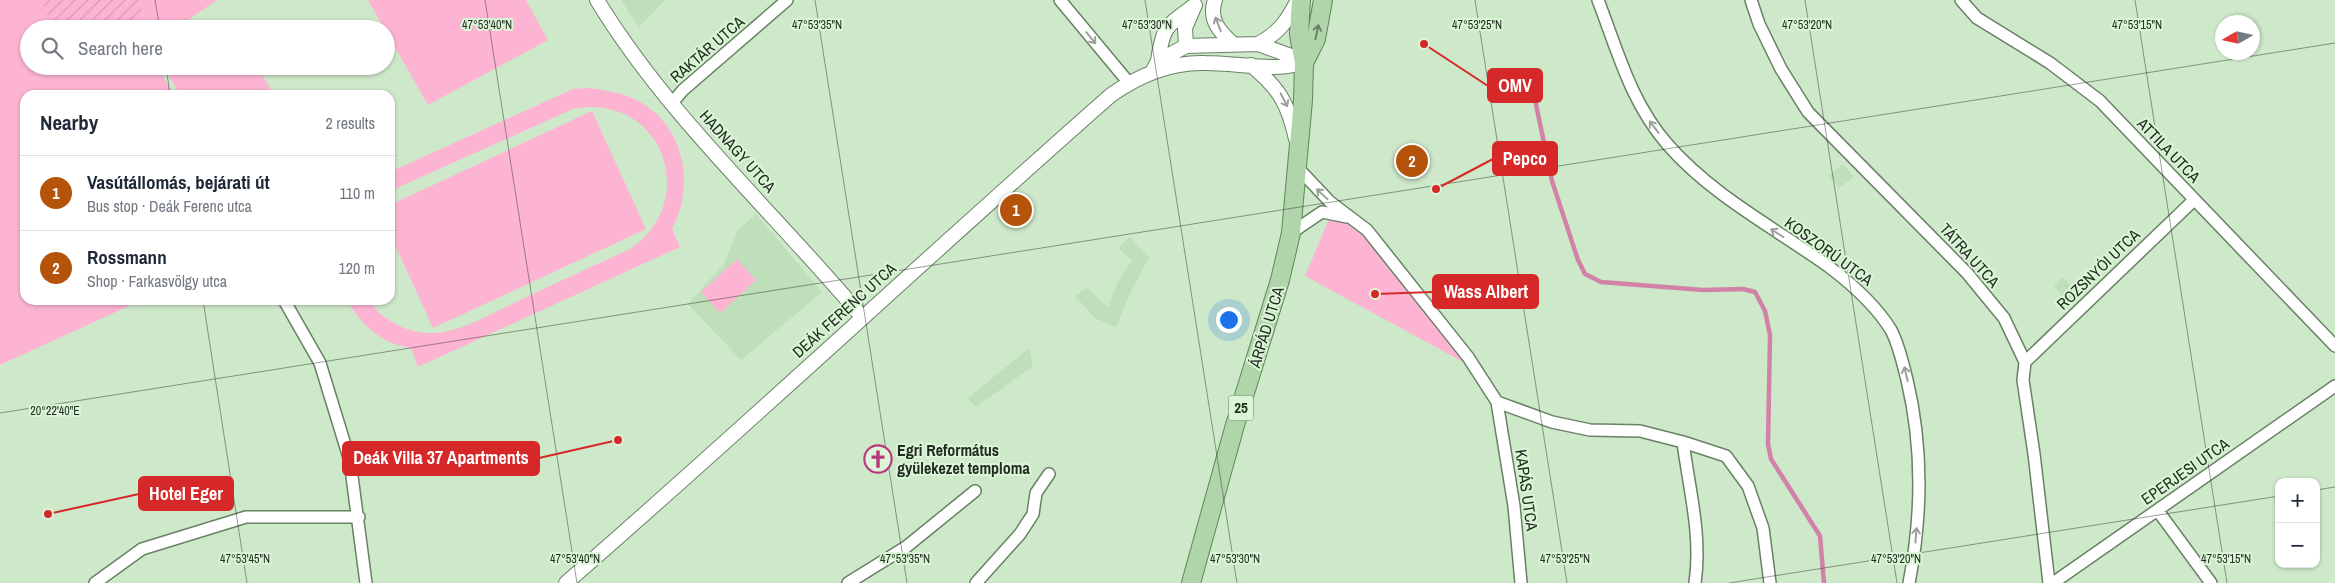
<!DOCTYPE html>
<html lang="en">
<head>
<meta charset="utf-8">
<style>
	body { margin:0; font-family:"Archivo Narrow",sans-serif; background:#f2f2f3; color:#1f2937 }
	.controls { position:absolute; right:15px; bottom:15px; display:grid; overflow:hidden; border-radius:10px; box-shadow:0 1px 4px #0004 }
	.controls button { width:45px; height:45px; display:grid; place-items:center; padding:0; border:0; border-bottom:1px solid #e0e1e3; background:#fff; color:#1f2937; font:25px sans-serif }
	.compass { position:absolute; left:2215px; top:15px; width:45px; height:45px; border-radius:50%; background:#fff; box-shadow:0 1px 4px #0004; rotate:261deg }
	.you { position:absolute; left:1228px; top:319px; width:18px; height:18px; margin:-12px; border:4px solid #fff; border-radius:50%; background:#1a73e8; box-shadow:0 0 0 8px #1a73e833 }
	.badge { display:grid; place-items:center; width:32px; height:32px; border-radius:50%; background:#b45309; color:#fff; font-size:16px; font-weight:700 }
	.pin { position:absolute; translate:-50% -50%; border:2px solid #fff; box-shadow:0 1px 5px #0006 }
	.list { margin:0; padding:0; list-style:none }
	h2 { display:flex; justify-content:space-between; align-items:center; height:65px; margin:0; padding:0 20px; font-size:21px }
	h2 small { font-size:16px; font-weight:400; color:#747a83 }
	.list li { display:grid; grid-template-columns:32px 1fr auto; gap:15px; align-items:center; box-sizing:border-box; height:75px; padding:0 20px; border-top:1px solid #e0e1e3 }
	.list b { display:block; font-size:19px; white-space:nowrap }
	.list p { margin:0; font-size:16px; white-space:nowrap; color:#747a83 }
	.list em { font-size:16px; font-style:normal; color:#747a83 }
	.icon { flex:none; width:28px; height:28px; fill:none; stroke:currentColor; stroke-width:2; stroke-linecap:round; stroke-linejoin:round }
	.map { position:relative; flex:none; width:2335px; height:583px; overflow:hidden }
	.search { position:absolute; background:#fff; box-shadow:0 1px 4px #0004; left:20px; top:20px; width:375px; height:55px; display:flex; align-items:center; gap:12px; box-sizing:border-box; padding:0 18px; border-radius:28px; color:#747a83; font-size:19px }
	.panel { position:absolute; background:#fff; box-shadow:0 1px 4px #0004; left:20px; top:90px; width:375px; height:215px; border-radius:15px }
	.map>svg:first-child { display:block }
	.built { fill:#bfdeba }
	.green { fill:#fdb4d3 }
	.garden { fill:url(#garden-furrows) }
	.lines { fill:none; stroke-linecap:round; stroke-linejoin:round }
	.stream { stroke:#d282a6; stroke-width:4.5 }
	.minor-casing { stroke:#698165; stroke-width:14 }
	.tertiary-casing { stroke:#698165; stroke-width:16 }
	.primary-casing { stroke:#5d8856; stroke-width:20 }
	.minor { stroke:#fff; stroke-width:11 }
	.tertiary { stroke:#fff; stroke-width:14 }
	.primary { stroke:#b1d5ab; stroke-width:18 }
	.oneway { stroke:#9ca09b }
	.oneway2 { stroke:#6a8066 }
	.ticks { fill:none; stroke:#222c21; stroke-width:1; stroke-opacity:0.45 }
	.labels { text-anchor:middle; stroke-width:4; stroke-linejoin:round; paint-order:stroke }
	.shield { fill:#dbf6d7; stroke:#5a6958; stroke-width:1 }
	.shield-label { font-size:15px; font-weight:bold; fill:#222c21 }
	.street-label { font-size:16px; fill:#222c21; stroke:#dbf6d7 }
	.poi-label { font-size:16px; font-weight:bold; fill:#222c21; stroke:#dbf6d7; text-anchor:start }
	.ticks-label { font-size:12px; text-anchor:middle; fill:#222c21; stroke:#dbf6d7; stroke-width:4; stroke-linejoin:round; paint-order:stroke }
	.leader { fill:none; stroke:#d62828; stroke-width:2 }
	.callout-dot { fill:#d62828; stroke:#dbf6d7; stroke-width:2 }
	.callout { fill:#d62828; stroke:#d62828; stroke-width:2 }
	.callout-label { font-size:18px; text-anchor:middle; font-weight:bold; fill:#fff }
</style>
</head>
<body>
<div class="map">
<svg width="2335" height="583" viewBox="0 0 2335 583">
	<defs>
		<pattern id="garden-furrows" width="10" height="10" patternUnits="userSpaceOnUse" patternTransform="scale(1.25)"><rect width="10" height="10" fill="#fdb4d3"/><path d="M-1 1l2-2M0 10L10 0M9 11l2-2" fill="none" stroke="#d99bb5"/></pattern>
	</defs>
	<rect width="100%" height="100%" fill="#cee8ca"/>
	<path class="built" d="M621,0H665L639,27Z
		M1843,164L1854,177L1839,188L1829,176Z
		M756,214L822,292L741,360L688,304L724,264L737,231Z
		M1130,237L1149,258L1132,289L1116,327L1095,318L1075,296L1087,288L1108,307L1118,282L1132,260L1118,248Z
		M2063,277L2080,296L2070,305L2054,286Z
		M1029,348L1033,366L976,407L968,398Z"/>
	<path class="green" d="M0,0H217L175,29H29V66H157L174,95H25V300H142L0,365Z
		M368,0H526L548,40L428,105Z
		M163,66H257L274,95H180Z
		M589,88C603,90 617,92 630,97C683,119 697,182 672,229L680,247L418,367L411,348C382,344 361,325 347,300H368C383,321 408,334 434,333C460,332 488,315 512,304C551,285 591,267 630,249C703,199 660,91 573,109L390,191V172L573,89Z
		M592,111L646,229L433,328L390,234V205Z
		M1329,219L1351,224L1368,238L1465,363L1305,276Z
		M737,259L756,280L720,313L701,292Z"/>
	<path class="garden" d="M42,0H144L138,19L130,29H56L50,23Z"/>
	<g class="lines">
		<path class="stream" d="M1529,71L1552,181L1578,260L1585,274L1601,282L1703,290L1743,289L1755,292L1765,311L1770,335L1768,444L1771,459L1820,536L1824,583"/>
		<g class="minor-casing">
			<path id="minor" d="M1060,0L1129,83
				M1598,0C1618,52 1631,103 1668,145C1713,196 1773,227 1828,266C1852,284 1875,304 1891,330C1899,345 1903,364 1907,380C1923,447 1922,516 1909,583
				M1751,0L1759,24L1781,69L1808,112L1967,273L2004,318L2025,362L2023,380L2034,454L2049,583
				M1961,0L1977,18L2050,63L2100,101L2335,346
				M672,103L683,90L787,0
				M1297,167L1330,202L1367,230L1468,357L1497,402L1552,422L1590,430L1640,431L1683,442L1726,456L1748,486L1763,528L1770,583
				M1291,233L1322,212L1347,217
				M284,300L320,363L350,461L366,583
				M2025,362L2194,200
				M1497,402L1514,506L1521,583
				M1683,442C1689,489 1702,535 1695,583
				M2158,511L2211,583
				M95,583L142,549L246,517H359
				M848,583L906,547L975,491
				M976,583L1020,534L1033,514L1036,493L1049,474
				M2053,583L2335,386"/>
		</g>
		<g class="tertiary-casing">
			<path id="tertiary" d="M597,0C669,118 774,212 862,317
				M1215,0C1208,20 1220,32 1233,44
				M1258,44C1280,32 1287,21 1298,0
				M1186,46L1185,28L1194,7
				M1158,61C1163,25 1167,26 1195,5
				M1251,65C1279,88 1288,103 1296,139
				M1152,72L1158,61L1186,46L1258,44L1294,57L1304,63
				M566,583C750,423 928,256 1111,95C1138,76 1171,62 1205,63C1228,63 1251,67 1274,67C1284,67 1295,65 1304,63"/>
		</g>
		<g class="primary-casing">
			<path id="primary" d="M1304,63L1316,39L1323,0
				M1191,583L1235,425L1280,280L1291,233L1303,100L1304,63L1299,34L1301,0"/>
		</g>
		<use href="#minor" class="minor"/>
		<use href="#tertiary" class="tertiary"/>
		<use href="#primary" class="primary"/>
	</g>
	<defs><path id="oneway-shaft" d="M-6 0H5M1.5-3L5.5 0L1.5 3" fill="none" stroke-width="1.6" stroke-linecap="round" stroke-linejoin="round" transform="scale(1.25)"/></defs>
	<g class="oneway">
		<use href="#oneway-shaft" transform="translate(1218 24) rotate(-111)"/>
		<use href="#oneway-shaft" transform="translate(1091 38) rotate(51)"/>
		<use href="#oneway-shaft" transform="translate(1284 100) rotate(63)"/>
		<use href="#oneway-shaft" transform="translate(1654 127) rotate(-128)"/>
		<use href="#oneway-shaft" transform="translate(1322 194) rotate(-137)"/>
		<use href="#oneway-shaft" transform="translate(1777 233) rotate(-148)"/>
		<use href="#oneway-shaft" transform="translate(1906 374) rotate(-103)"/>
		<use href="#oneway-shaft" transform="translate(1916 535) rotate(-85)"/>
	</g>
	<use class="oneway2" href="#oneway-shaft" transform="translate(1317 32) rotate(-78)"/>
	<path class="ticks" d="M155,0L160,29M485,0L577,583M815,0L907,583M1145,0L1237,583M1475,0L1567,583M1805,0L1897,583M2135,0L2227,583M166,66L170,95M203,300L247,583M0,413L2335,43M2316,490L2335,487M1729,583L2279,496"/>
	<defs>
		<g id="church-ring" transform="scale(1.4375)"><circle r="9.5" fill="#dbf6d7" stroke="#bb387e" stroke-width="1.5"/><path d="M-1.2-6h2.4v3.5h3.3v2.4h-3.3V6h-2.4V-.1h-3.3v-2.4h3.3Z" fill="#bb387e"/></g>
	</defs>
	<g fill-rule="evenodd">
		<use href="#church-ring" x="878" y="459"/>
	</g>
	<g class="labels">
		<rect class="shield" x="1228.5" y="395.5" width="25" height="25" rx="4"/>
		<g class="shield-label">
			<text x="1241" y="413">25</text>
		</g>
		<g class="street-label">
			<text transform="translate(707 49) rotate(-41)" y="6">RAKTÁR UTCA</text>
			<text transform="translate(2169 150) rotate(46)" y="6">ATTILA UTCA</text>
			<text transform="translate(738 151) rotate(48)" y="6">HADNAGY UTCA</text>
			<text transform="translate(1829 251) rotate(36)" y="6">KOSZORÚ UTCA</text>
			<text transform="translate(1970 255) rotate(48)" y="6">TÁTRA UTCA</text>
			<text transform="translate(2098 269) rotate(-44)" y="6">ROZSNYÓI UTCA</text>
			<text transform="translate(844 310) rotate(-42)" y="6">DEÁK FERENC UTCA</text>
			<text transform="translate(1266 327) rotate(-73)" y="6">ÁRPÁD UTCA</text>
			<text transform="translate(2185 471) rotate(-35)" y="6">EPERJESI UTCA</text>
			<text transform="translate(1527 490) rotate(82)" y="6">KAPÁS UTCA</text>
		</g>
		<g class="poi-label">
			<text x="897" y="456">Egri Református<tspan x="897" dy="18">gyülekezet temploma</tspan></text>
		</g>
	</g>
	<g class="ticks-label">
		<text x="487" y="29">47°53'40"N</text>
		<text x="817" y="29">47°53'35"N</text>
		<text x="1147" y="29">47°53'30"N</text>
		<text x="1477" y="29">47°53'25"N</text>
		<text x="1807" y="29">47°53'20"N</text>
		<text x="2137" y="29">47°53'15"N</text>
		<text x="55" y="415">20°22'40"E</text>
		<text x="245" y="563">47°53'45"N</text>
		<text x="575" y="563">47°53'40"N</text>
		<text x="905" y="563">47°53'35"N</text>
		<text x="1235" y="563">47°53'30"N</text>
		<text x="1565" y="563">47°53'25"N</text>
		<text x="1896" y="563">47°53'20"N</text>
		<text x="2226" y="563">47°53'15"N</text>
	</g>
	<path class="leader" d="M1424 44L1488 86M1436 189L1493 159M1375 294L1433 292M618 440L539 458M48 514L139 494"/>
	<g class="callout-dot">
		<circle cx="1424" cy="44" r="5"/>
		<circle cx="1436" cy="189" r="5"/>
		<circle cx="1375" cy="294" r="5"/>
		<circle cx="618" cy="440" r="5"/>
		<circle cx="48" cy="514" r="5"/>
	</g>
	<g class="callout">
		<rect x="1488" y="69" width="54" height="33" rx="5"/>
		<rect x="1493" y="142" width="64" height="33" rx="5"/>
		<rect x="1433" y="275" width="105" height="33" rx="5"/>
		<rect x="343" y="442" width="196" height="33" rx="5"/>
		<rect x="139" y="477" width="94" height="33" rx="5"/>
	</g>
	<g class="callout-label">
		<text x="1515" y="92">OMV</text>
		<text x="1525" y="165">Pepco</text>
		<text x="1486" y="298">Wass Albert</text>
		<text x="441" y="464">Deák Villa 37 Apartments</text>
		<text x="186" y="500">Hotel Eger</text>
	</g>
</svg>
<div class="controls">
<button>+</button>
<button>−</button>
</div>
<svg class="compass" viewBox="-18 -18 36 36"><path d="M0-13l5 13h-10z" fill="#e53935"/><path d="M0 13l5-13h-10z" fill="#747a83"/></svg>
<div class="you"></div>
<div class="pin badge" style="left:1016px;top:210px">1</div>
<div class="pin badge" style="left:1412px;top:161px">2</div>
<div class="search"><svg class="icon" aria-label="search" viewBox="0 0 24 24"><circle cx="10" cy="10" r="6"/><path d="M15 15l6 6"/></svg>Search here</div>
<section class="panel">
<h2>Nearby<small>2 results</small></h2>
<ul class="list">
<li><span class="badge">1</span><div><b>Vasútállomás, bejárati út</b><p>Bus stop · Deák Ferenc utca</p></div><em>110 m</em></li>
<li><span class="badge">2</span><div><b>Rossmann</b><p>Shop · Farkasvölgy utca</p></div><em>120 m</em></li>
</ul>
</section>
</div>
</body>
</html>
